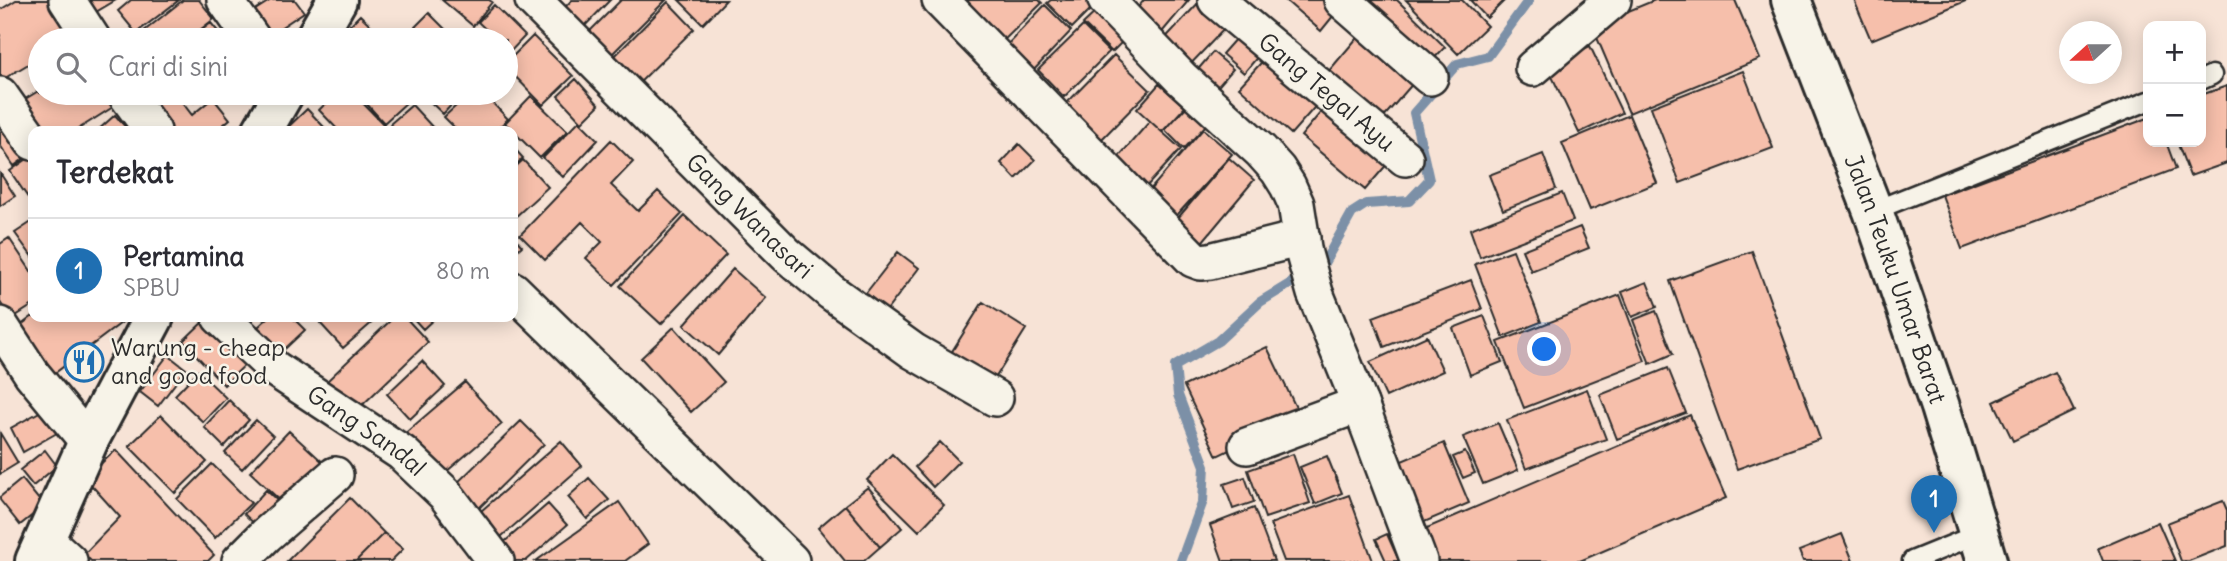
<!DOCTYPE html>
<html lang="id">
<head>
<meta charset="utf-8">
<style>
	body { margin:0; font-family:Delius,sans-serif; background:#f7f7f7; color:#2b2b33 }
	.controls { position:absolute; right:21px; top:21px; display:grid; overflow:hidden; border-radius:14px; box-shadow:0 4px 18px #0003 }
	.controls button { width:63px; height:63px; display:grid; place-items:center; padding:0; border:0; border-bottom:2px solid #e1e1e2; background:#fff; color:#2b2b33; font:35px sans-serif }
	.compass { position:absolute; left:2059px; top:21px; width:63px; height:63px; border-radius:50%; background:#fff; box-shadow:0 4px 18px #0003; rotate:249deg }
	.you { position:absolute; left:1545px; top:350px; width:24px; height:24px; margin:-18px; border:5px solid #fff; border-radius:50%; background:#1a73e8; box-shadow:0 0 0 10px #1a73e833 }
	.badge { display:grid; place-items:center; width:46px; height:46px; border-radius:50%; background:#1f6fb2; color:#fff; font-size:23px; font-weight:700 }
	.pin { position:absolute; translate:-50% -58px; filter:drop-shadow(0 2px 4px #0008) }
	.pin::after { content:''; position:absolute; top:37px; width:24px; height:21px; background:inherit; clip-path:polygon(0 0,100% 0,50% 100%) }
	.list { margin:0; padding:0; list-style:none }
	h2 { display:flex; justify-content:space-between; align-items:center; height:91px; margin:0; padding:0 28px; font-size:30px }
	h2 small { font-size:23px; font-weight:400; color:#7c7c81 }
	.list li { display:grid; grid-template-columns:46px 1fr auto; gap:21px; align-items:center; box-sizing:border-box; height:105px; padding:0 28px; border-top:2px solid #e1e1e2 }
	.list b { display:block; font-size:26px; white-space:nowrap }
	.list p { margin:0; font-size:23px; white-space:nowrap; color:#7c7c81 }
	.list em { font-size:23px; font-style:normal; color:#7c7c81 }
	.icon { flex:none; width:38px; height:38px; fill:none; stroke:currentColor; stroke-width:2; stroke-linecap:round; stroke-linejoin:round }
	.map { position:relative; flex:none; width:2227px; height:561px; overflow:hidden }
	.search { position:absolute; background:#fff; box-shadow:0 4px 18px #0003; left:28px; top:28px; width:490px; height:77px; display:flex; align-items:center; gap:18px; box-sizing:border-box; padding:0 24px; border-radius:38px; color:#7c7c81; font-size:26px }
	.panel { position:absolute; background:#fff; box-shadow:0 4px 18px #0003; left:28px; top:126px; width:490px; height:196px; border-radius:14px }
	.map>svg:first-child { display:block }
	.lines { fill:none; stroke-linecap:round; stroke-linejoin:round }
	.stream { stroke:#7b90a7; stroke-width:10 }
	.building { fill:#f6bfab; stroke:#2b2b2b; stroke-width:2 }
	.lane-casing { stroke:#2b2b2b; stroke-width:23 }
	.street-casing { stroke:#2b2b2b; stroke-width:40 }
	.secondary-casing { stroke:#2b2b2b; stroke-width:44 }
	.lane { stroke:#f7f3e8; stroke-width:18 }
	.street { stroke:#f7f3e8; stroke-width:35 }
	.secondary { stroke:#f7f3e8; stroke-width:38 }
	.labels { text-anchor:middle; stroke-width:5; stroke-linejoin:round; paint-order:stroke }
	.street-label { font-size:24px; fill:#2b2b2b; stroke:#f7f3e8 }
	.poi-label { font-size:24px; fill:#2b2b2b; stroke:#f7f3e8; text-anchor:start }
</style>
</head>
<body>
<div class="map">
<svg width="2227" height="561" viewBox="0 0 2227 561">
	<rect width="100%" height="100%" fill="#f7e3d6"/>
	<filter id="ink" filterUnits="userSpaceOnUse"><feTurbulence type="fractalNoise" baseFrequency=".0143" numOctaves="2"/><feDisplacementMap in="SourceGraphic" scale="14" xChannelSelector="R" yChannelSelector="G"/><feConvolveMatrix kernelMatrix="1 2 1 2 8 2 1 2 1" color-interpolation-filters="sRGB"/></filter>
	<g filter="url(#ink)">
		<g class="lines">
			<path class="stream" d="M1181,561L1203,501L1205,466L1178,395L1175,366L1218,341L1260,302L1324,263L1352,213L1366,204L1409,201L1429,180L1414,113L1457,64L1488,56L1529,0"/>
		</g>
		<path class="building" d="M16,0H50L73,37L68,40H40V57L0,81V10Z
			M80,0H116L89,16Z
			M131,0H179L136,33L118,11Z
			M183,0H199L214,19L187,40H133Z
			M271,0H295L304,12L265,38L249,14Z
			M442,0H489L492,2L473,26Z
			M572,0H610L578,33L559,13Z
			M621,0H666L600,66L577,44Z
			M679,0H726L703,24Z
			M953,0H1039L1042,3L998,46Z
			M1051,0H1092L1096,4L1072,28L1047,3Z
			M1144,0H1189L1158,37L1132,15Z
			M1201,0L1228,25L1183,72L1157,47Z
			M1285,0H1327L1338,10L1321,31Z
			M1353,0H1397L1445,47L1424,69Z
			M1406,0H1462L1487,26L1458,54Z
			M1470,0H1505L1487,18Z
			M1655,0H1735L1760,59L1629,113L1592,26Z
			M1854,0H1968L1871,40Z
			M668,2L694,29L629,93L604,67Z
			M494,5L525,36L509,53L506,49V40H497L478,22Z
			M1045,5L1071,31L1030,74L1005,47Z
			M1099,9L1127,37L1112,52L1083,24Z
			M429,13L456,40H402Z
			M360,15L382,36L378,40H335Z
			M211,23L225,40H189Z
			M1368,25L1422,73L1375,127L1322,79Z
			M1083,26L1109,52L1064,97L1038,70Z
			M1244,29L1265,48L1244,73L1222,54Z
			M533,36L573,76L543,105L506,67V63Z
			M1590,46L1622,113L1579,133L1547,66Z
			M1213,52L1233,69L1208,98L1188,81Z
			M1269,54L1321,100L1291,134L1239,87Z
			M1114,55L1150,90L1093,148L1057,113Z
			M1743,71L1773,148L1680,183L1651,107Z
			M576,79L599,105L582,122L558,96Z
			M1159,84L1185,107L1162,132L1137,109Z
			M2227,86V163L2190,176L2177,142H2201V95Z
			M40,90V93H104L113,107L75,131H34L17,104Z
			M134,93H175L192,115L213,98L230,119L216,131H163Z
			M187,93H206L194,102Z
			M336,93H353L389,130L339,131L319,110Z
			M357,93H399L407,102L384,123Z
			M421,93H448L456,100L443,114Z
			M470,93H483L508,119L495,131H458L444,117Z
			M531,96L567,131L540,158L505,123Z
			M1330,101L1394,156L1365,190L1301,136Z
			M412,105L436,131H397L390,124Z
			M1187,106L1207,124L1184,149L1165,130Z
			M307,109L324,127L319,131H284Z
			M115,115L129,131H97Z
			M1629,115L1657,183L1590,210L1562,143Z
			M2148,118V142H2166L2176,169L1962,249L1942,195Z
			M17,121L33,152L14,166L0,145V132Z
			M579,121L598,140L563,177L543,158Z
			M1150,121L1181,149L1145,188L1115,161Z
			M1203,129L1232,154L1169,224L1142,199Z
			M611,140L633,162L611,185L638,211L658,191L682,214L614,285L586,258L602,242L582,222L545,260L520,235Z
			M1019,144L1035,160L1016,179L1001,163Z
			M513,147L523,158L513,168Z
			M1543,154L1556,189L1503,210L1489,175Z
			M33,155V205L10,171Z
			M1229,158L1254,180L1198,247L1172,225Z
			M523,160L548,187L513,219V169Z
			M0,173L15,196L0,206Z
			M1562,193L1573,221L1480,257L1470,229Z
			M685,216L726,255L661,324L620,286Z
			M33,221V258L15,233Z
			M1580,227L1589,248L1531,271L1522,250Z
			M513,236L522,246L513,254Z
			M9,238L33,274V305L11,319L0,302V244Z
			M1513,250L1541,322L1503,337L1475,264Z
			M1752,251L1820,439L1737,469L1670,281Z
			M898,252L919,268L887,310L866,293Z
			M733,269L766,298L718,355L684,325Z
			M1471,280L1482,309L1384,347L1373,317Z
			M1647,282L1657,307L1632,317L1622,292Z
			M1620,295L1645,361L1524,408L1498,342Z
			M983,302L1026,329L994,380L951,353Z
			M1656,311L1673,354L1650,364L1633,320Z
			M33,316V317H129L51,376L16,329Z
			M1484,316L1502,362L1470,375L1453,328Z
			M208,317L250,360L224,385L183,341Z
			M269,317H292L305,330L273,360L249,335Z
			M327,317H372L375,320L343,348L320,323Z
			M394,317H405L428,342L355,412L326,382Z
			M412,317H436L423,329Z
			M674,327L724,382L691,412L641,358Z
			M1427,336L1443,371L1386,397L1370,362Z
			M1267,347L1300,416L1217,456L1184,386Z
			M168,355L186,369L158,406L140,392Z
			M422,361L445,386L410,419L387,394Z
			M1668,368L1686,413L1617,439L1600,395Z
			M198,371L226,398L203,422L175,395Z
			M2055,372L2074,411L2013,441L1994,402Z
			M465,382L502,424L439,478L403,435Z
			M1587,389L1606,439L1526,469L1507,420Z
			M229,400L249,420L224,447L204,427Z
			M43,410L57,433L23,452L11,428Z
			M161,415L207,462L175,493L129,446Z
			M1690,415L1726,498L1580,561H1433L1420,531Z
			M256,420L273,436L242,469L225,453Z
			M521,421L544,444L475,512L452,488Z
			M1498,423L1518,470L1483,484L1463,437Z
			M289,431L326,465L287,507L250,472Z
			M0,433L18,463L0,474Z
			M561,441L582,466L494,543L473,518Z
			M940,442L959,461L933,487L915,467Z
			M1444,443L1469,503L1422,523L1397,463Z
			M45,450L57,466L33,486L20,470Z
			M116,450L214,555L208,561H91L84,554L120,517L85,478Z
			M1465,452L1475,473L1463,478L1453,457Z
			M892,454L944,505L919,531L867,480Z
			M1293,454L1310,503L1265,518L1248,470Z
			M1327,456L1342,493L1315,504L1300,467Z
			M212,464L251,503L215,538L177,499Z
			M1245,477L1254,502L1233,509L1224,484Z
			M589,478L609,500L587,519L568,497Z
			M22,479L44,506L20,525L0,500V497Z
			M868,487L902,528L880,547L845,505Z
			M266,490L284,507L262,531L244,514Z
			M1349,495L1373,561H1284L1270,524Z
			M350,498L384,533L356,561H287Z
			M2223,501L2227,510V546L2189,561H2181L2167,523Z
			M619,502L648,544L625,561H536Z
			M548,504L567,525L526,561H505L495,550Z
			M845,505L880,547L864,561H845L818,528Z
			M1254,508L1274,561H1223L1210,525Z
			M2158,522L2175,561H2103L2098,548Z
			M384,533L403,549L391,561H356Z
			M1387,534L1399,561H1386L1376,539Z
			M1842,534L1853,561H1803L1799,551Z"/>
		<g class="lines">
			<g class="lane-casing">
				<path id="lane" d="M2201,80L2212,75
					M1873,211L2148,101
					M1912,561L1978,534"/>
			</g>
			<g class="street-casing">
				<g id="street">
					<path d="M67,0L93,40"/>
					<path d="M225,0L253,40"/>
					<path id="s1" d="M533,0L787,255L831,292L913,351L995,398"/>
					<path d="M940,0L1193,259L1201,262L1210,261L1302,238"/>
					<path d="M1106,0L1181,78L1261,151L1278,170L1288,186L1296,204L1304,254L1315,293L1360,404L1419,561"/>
					<path id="s2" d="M1216,0L1405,158"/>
					<path d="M1342,0L1430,77"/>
					<path d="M1533,68L1613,0"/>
					<path d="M125,93L153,131"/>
					<path d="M0,95L33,142"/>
					<path d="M513,290L791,561"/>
					<path id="s3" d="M220,317L275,369L402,453L445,494L496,561"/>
					<path d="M0,325L32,374L88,442"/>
					<path d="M1247,446L1360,404"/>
					<path d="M46,540L69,561"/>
					<path d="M240,561L266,535L335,475"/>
				</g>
			</g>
			<g class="secondary-casing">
				<g id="secondary">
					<path id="s4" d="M1791,0L1873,211L1940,407L1987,561"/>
					<path d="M314,40L337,0"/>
					<path d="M262,131L284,93"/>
					<path d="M35,561L88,442L154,317"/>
				</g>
			</g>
			<use href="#lane" class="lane"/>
			<use href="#street" class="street"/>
			<use href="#secondary" class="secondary"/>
		</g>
	</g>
	<defs>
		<g id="restaurant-ring" transform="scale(2.0125)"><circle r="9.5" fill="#f7f3e8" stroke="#1f6fb2" stroke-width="1.5"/><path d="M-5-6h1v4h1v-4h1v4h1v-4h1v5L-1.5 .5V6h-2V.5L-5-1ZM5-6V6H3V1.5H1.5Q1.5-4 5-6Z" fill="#1f6fb2"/></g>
	</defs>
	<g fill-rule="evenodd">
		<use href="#restaurant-ring" x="84" y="362"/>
	</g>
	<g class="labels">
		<g class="street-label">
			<text dy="8" stroke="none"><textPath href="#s2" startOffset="144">Gang Tegal Ayu</textPath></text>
			<text dy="8" stroke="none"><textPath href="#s1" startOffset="306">Gang Wanasari</textPath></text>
			<text dy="8" stroke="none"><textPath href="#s4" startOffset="298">Jalan Teuku Umar Barat</textPath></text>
			<text dy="8" stroke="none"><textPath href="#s3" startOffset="186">Gang Sandal</textPath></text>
		</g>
		<g class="poi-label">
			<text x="111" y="356">Warung - cheap<tspan x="111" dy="28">and good food</tspan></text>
		</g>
	</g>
</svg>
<div class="controls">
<button>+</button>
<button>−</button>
</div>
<svg class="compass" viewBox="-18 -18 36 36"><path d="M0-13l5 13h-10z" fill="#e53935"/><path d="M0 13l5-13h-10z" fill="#7c7c81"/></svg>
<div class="you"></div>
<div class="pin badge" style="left:1934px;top:533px">1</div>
<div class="search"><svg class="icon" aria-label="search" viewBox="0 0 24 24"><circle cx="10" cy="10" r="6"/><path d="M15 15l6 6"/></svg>Cari di sini</div>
<section class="panel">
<h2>Terdekat<small></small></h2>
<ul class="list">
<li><span class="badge">1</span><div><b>Pertamina</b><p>SPBU</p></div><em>80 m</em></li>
</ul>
</section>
</div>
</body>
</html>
